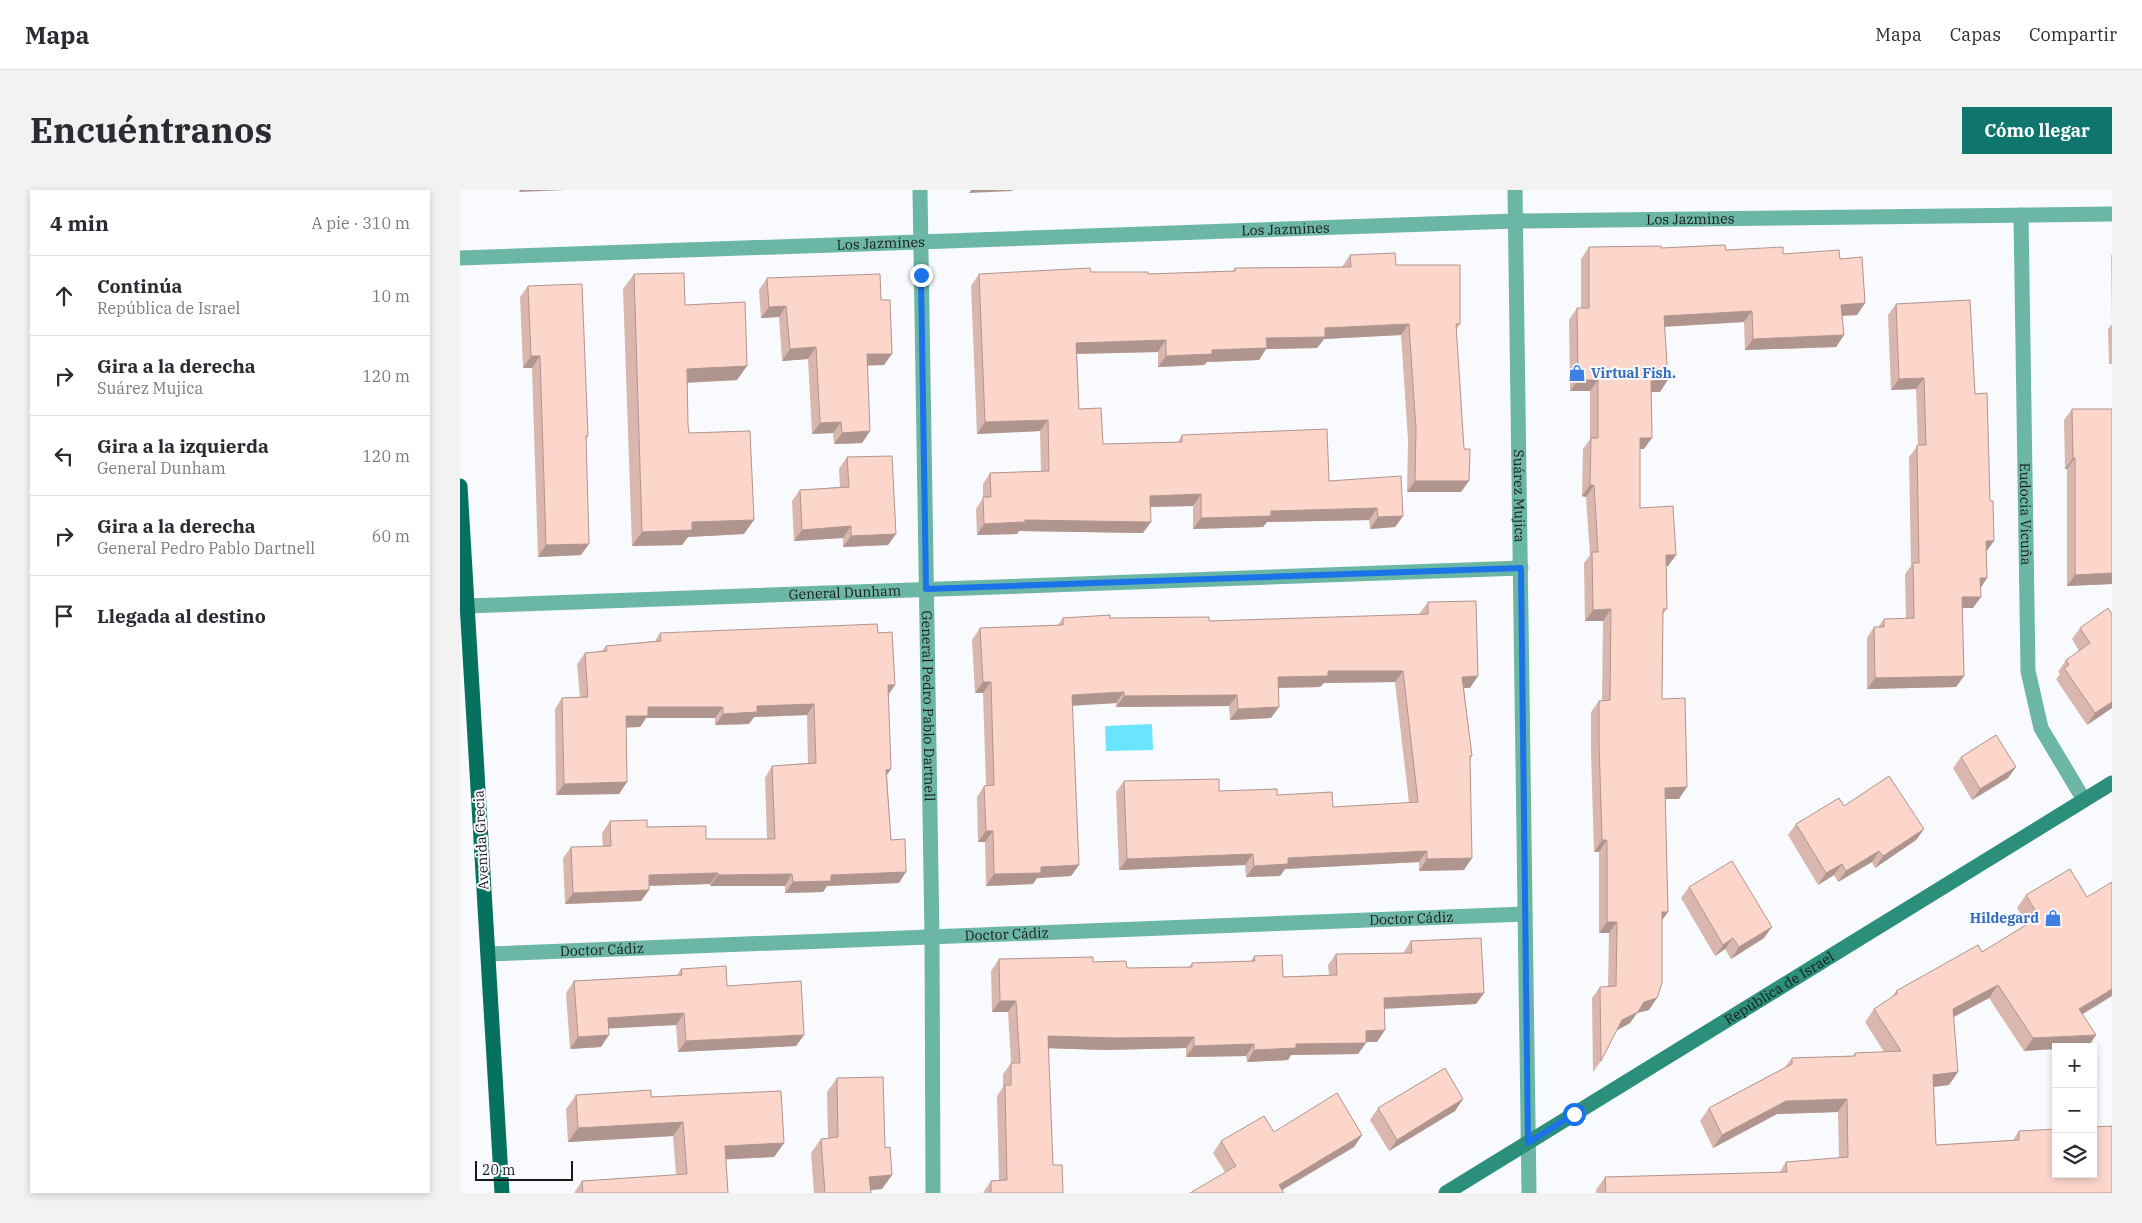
<!DOCTYPE html>
<html lang="es">
<head>
<meta charset="utf-8">
<style>
	body { margin:0; font-family:"IBM Plex Serif",serif; background:#f2f2f3; color:#2b2b33 }
	.controls { position:absolute; right:15px; bottom:15px; display:grid; overflow:hidden; border-radius:0px; box-shadow:0 2px 8px #0003 }
	.controls button { width:45px; height:45px; display:grid; place-items:center; padding:0; border:0; border-bottom:1px solid #e1e1e2; background:#fff; color:#2b2b33; font:25px sans-serif }
	.scale { position:absolute; left:15px; bottom:12px; width:98px; box-sizing:border-box; padding-left:5px; border:2px solid #19191a; border-top:0; font-size:14px; line-height:18px; white-space:nowrap; color:#19191a; -webkit-text-stroke:4px #f9fafd; paint-order:stroke }
	.stop { position:absolute; width:15px; height:15px; margin:-11px; border:4px solid #1a73e8; border-radius:50%; background:#fff }
	.stop.end { background:#1a73e8; border-color:#fff; box-shadow:0 1px 5px #0008 }
	.list { margin:0; padding:0; list-style:none }
	h2 { display:flex; justify-content:space-between; align-items:center; height:65px; margin:0; padding:0 20px; font-size:21px }
	h2 small { font-size:16px; font-weight:400; color:#7c7c81 }
	.list li { display:grid; grid-template-columns:32px 1fr auto; gap:15px; align-items:center; box-sizing:border-box; height:80px; padding:0 20px; border-top:1px solid #e1e1e2 }
	.list b { display:block; font-size:19px; white-space:nowrap }
	.list p { margin:0; font-size:16px; white-space:nowrap; color:#7c7c81 }
	.list em { font-size:16px; font-style:normal; color:#7c7c81 }
	.icon { flex:none; width:28px; height:28px; fill:none; stroke:currentColor; stroke-width:2; stroke-linecap:round; stroke-linejoin:round }
	.map { position:relative; flex:none; width:1652px; height:1003px; overflow:hidden; border-radius:0px }
	header { display:flex; align-items:center; gap:30px; box-sizing:border-box; height:70px; padding:0 25px; background:#fff; border-bottom:1px solid #e1e1e2 }
	header strong { font-size:24px }
	nav { display:flex; gap:28px; margin-inline-start:auto; font-size:18px }
	.intro { display:flex; align-items:center; justify-content:space-between; box-sizing:border-box; height:120px; padding:0 30px }
	h1 { margin:0; font-size:35px }
	.button { padding:12px 22px; border-radius:0px; background:#0f766e; color:#fff; font-size:18px; font-weight:700 }
	main { display:flex; gap:30px; padding:0 30px }
	aside { flex:1; background:#fff; border-radius:0px; box-shadow:0 2px 8px #0003 }
	.map>svg:first-child { display:block }
	.water { fill:#6be4ff }
	.lines { fill:none; stroke-linecap:round; stroke-linejoin:round }
	.street { stroke:#6cb6a5; stroke-width:15 }
	.secondary { stroke:#2c8f7c; stroke-width:15 }
	.primary { stroke:#077160; stroke-width:15 }
	.wall { fill:#d9b7af }
	.shaded-wall { fill:#b0958e }
	.building { fill:#fcd5cb; stroke:#b0958e }
	.route { stroke:#1a73e8; stroke-width:6 }
	.labels { text-anchor:middle; stroke-width:4; stroke-linejoin:round; paint-order:stroke }
	.street-label { font-size:14px; fill:#19191a; stroke:#f9fafd }
	.shop-label { font-size:14px; font-weight:bold; fill:#366cbe; stroke:#f9fafd; text-anchor:start }
</style>
</head>
<body>
<header>
<strong>Mapa</strong>
<nav><a>Mapa</a><a>Capas</a><a>Compartir</a></nav>
</header>
<div class="intro"><h1>Encuéntranos</h1><a class="button">Cómo llegar</a></div>
<main>
<aside>
<h2>4 min<small>A pie · 310 m</small></h2>
<ul class="list">
<li><svg class="icon" aria-label="ahead" viewBox="0 0 24 24"><path d="M12 20V5M6 11l6-6 6 6"/></svg><div><b>Continúa</b><p>República de Israel</p></div><em>10 m</em></li>
<li><svg class="icon" aria-label="right" viewBox="0 0 24 24"><path d="M7 20v-9h11M14 6l5 5-5 5"/></svg><div><b>Gira a la derecha</b><p>Suárez Mujica</p></div><em>120 m</em></li>
<li><svg class="icon" aria-label="left" viewBox="0 0 24 24"><path d="M17 20v-9H6M10 6l-5 5 5 5"/></svg><div><b>Gira a la izquierda</b><p>General Dunham</p></div><em>120 m</em></li>
<li><svg class="icon" aria-label="right" viewBox="0 0 24 24"><path d="M7 20v-9h11M14 6l5 5-5 5"/></svg><div><b>Gira a la derecha</b><p>General Pedro Pablo Dartnell</p></div><em>60 m</em></li>
<li><svg class="icon" aria-label="arrive" viewBox="0 0 24 24"><path d="M6 21V4h12l-3 4 3 4H6"/></svg><div><b>Llegada al destino</b></div></li>
</ul>
</aside>
<div class="map">
<svg width="1652" height="1003" viewBox="0 0 1652 1003">
	<rect width="100%" height="100%" fill="#f9fafd"/>
	<path class="water" d="M692,534L693,560L646,561L645,536Z"/>
	<g class="lines">
		<g class="street">
			<path id="s1" d="M460,0L472,747L473,1003"/>
			<path id="s2" d="M1055,0L1069,1003"/>
			<path id="s3" d="M1561,25L1568,481L1581,538L1624,610"/>
			<path id="s4" d="M0,68L1055,31L1652,24"/>
			<path id="s5" d="M7,416L1061,378"/>
			<path id="s6" d="M28,764L1065,724"/>
		</g>
		<path class="secondary" id="s7" d="M986,1003L1652,593"/>
		<path class="primary" d="M0,296L42,1003"/>
	</g>
	<path class="wall" d="M1129,57L1266,60L1380,69L1405,113L1397,125L1382,126L1384,145L1376,157L1285,160L1284,132L1205,137L1200,202H1191L1184,259H1180V318L1216,365L1208,376H1206L1207,419L1203,424L1202,509L1219,609H1205L1208,722L1202,730L1189,820L1177,823L1170,833L1157,840L1141,871L1133,882L1132,808L1140,797H1148L1149,743H1139V662H1134L1131,564V522L1139,511H1142L1143,431H1125L1124,373L1130,365L1126,307L1122,306L1123,259L1130,249V201H1110L1109,130L1117,118H1121V69Z
		M1652,64V174H1649L1648,139L1652,134L1651,66Z
		M890,65L936,75L1000,134L996,140L1001,302H947L948,250L941,145L864,149L857,158L806,159L799,170L747,172L744,175L698,177V162L617,164L619,219L643,254L718,252L722,245L869,291L943,326L935,337L910,339L909,330L807,332L803,337L733,339V316L690,317L683,343L559,341L557,344L517,345L516,319L523,308V294L530,283L581,281L580,241L517,244L511,96L519,84L631,82L688,84L773,81L775,78L882,77Z
		M174,84L225,115L287,176L277,190L227,193L228,235L229,243L284,344L228,347L222,355L172,356L163,99Z
		M307,88L424,175H407L410,241L402,253L374,254L373,243L352,244L348,169L322,171L319,127L301,128L299,100Z
		M68,96L128,246L126,249L121,365L78,367L72,178H63L60,107Z
		M1436,114L1515,204L1530,311L1534,351L1526,361L1527,388L1520,398L1513,418H1502L1504,486L1496,497L1407,499V448L1414,437H1418L1424,429H1446L1445,384L1451,376L1449,267L1458,255L1456,199L1431,200L1428,125Z
		M1612,219H1652V394L1607,396V279H1605L1604,230Z
		M387,267L436,344L428,355L383,357V348L334,351L332,311L340,300L380,297L379,279Z
		M968,412L1010,498H1004L1012,566L1010,569L1004,680L959,681V672L825,679L820,686L786,687L785,675L659,680L656,602L664,591L759,601L817,605L873,617L949,613L935,492L864,493L860,497L818,498L811,528L770,530L769,516L656,517V513L612,516L619,675L611,686L577,688L573,694L526,696L525,652H518L517,607L524,596H526L523,503H515L512,450L520,438L598,435L603,428L749,431L960,425V423Z
		M1652,424V518L1627,535L1596,489L1600,484L1598,482L1606,470L1619,461L1612,449L1620,438Z
		M200,443H418L435,495L429,504L427,586L431,650L439,693L367,696L363,702L325,703V696H250V694L189,696V700L181,711L105,714L103,668L111,657L143,656L142,643L150,631L187,637L246,649H307L305,588L312,576L348,573L347,525L294,527L289,534L255,535V528H186L180,537H166L167,592L159,604L96,605L95,519L102,508H120L117,474L125,463L142,461L146,456L195,451Z
		M1501,567L1556,577L1548,588L1512,610L1493,578Z
		M1384,616L1464,639L1456,650L1415,678L1412,672L1378,692L1374,685L1358,695L1328,645L1336,634Z
		M1610,679L1622,824L1564,861L1529,808L1494,827L1489,895L1474,897L1476,955L1553,950L1559,941L1652,1003H1136V1000L1145,987L1319,983L1326,972L1379,968L1378,922L1317,924L1253,958L1240,931L1249,918L1324,878L1332,868L1393,866L1395,863L1424,862L1405,832L1414,819L1432,807L1436,801L1522,762L1567,734L1557,718L1566,705Z
		M1229,697L1304,748L1271,769L1265,759L1255,766L1221,708Z
		M951,751L1024,803L1016,814L924,819L917,852H906L898,864L831,865L828,870L787,872L786,866L726,867V858L646,860L588,858L593,975L603,1003H523L531,991L539,990L537,906L543,897V884L551,873L548,822H532L531,781L539,769L633,772L667,778L729,777L732,773L791,771L794,766L823,787L869,785L868,775L876,764L943,763Z
		M221,779L267,796L344,845L336,856L218,862L216,835L149,838L141,857L110,859L106,803L114,791L217,785Z
		M377,888L425,958L432,985L422,999L410,1000L411,1003H354L351,963L361,949L368,948L367,902Z
		M116,905L191,907L324,953L314,967L266,969L268,1003H114L122,991L216,985L213,946L108,952L106,919Z
		M1003,909L995,921L929,961L910,930L918,918Z
		M814,942L902,945L894,957L822,1000L765,982L753,963L761,951Z"/>
	<path class="shaded-wall" d="M60,0H106L59,2Z
		M511,0H553L552,1L509,3Z
		M1405,113L1397,125L1374,126L1381,115Z
		M326,116L319,127L301,128L309,117Z
		M1292,121L1284,132L1197,137L1204,126Z
		M949,134L941,145L864,149L857,158L806,159L799,170L747,172L744,175L698,177L706,166L752,160L806,148L865,138Z
		M1384,145L1376,157L1285,160L1293,149Z
		M706,150L698,162L608,164L616,153Z
		M356,157L348,169L322,171L330,159Z
		M407,164H432L424,175L399,176Z
		M71,166H80L72,178H63Z
		M287,176L277,190L217,193L227,179Z
		M1464,188L1456,199L1431,200L1439,189Z
		M1118,190H1138L1130,201H1110Z
		M1208,190L1200,202H1183L1191,191Z
		M588,230L580,241L517,244L525,232Z
		M381,232L373,243L352,244L360,233Z
		M410,241L402,253L374,254L382,243Z
		M1180,248H1192L1184,259H1173Z
		M1613,268H1615L1607,279H1605Z
		M955,291H1009L1001,302H947Z
		M1130,295H1134L1126,307L1122,306Z
		M741,304L733,316L682,317L690,306Z
		M917,318L909,330L807,332L803,337L733,339L741,328L811,321Z
		M943,326L935,337L910,339L918,327Z
		M294,330L284,344L228,347L222,355L172,356L182,342L232,332Z
		M565,330L691,332L683,343L559,341L557,344L517,345L524,334Z
		M391,336L383,348L334,351L342,340Z
		M436,344L428,355L383,357L391,346Z
		M1526,351H1534L1526,362Z
		M129,354L121,365L78,367L86,355Z
		M1206,365H1216L1208,376H1198Z
		M1652,383V394L1607,396L1615,385Z
		M1520,388H1527L1520,399Z
		M1502,407H1521L1513,418H1494Z
		M1151,419L1143,431H1125L1133,420Z
		M868,481H943L935,492L864,493L860,497L810,498L818,487Z
		M1018,486L1010,498H994L1002,487Z
		M1504,486L1496,497L1407,499L1415,488Z
		M523,492H531L523,503H515Z
		M428,495H435L427,506Z
		M664,502L656,513L604,516L612,505Z
		M777,505L769,516L656,517L664,506Z
		M1652,512V518L1627,535L1635,523Z
		M354,514L347,525L294,527L289,534L255,535L263,524L297,516Z
		M188,517H263L255,528H186L180,537L158,538L166,526Z
		M819,517L811,528L770,530L778,519Z
		M1556,577L1548,588L1512,610L1520,599Z
		M431,579L423,591L426,580Z
		M167,592L159,604L96,605L104,594Z
		M1227,597L1219,609H1197L1205,598Z
		M1464,639L1456,650L1415,678L1423,666Z
		M526,641H533L525,652H518Z
		M1142,650H1147L1139,662H1134Z
		M967,661L959,672L825,679L820,686L786,687L794,676L828,668Z
		M1419,661L1412,672L1378,692L1386,681Z
		M793,664L785,675L659,680L667,669Z
		M1012,668L1004,680L959,681L967,669Z
		M1382,674L1374,685L1358,695L1366,683Z
		M619,675L611,686L577,688L573,694L526,696L534,684L581,677Z
		M446,682L439,693L367,696L363,702L325,703L333,692L371,685Z
		M258,683L250,694L181,696L189,685Z
		M332,684L325,696H250L258,685Z
		M189,700L181,711L105,714L113,703Z
		M1202,722H1208L1200,733Z
		M1147,732H1157L1149,743H1139Z
		M1312,737L1304,748L1271,769L1279,757Z
		M1273,748L1265,759L1255,766L1263,755Z
		M1538,795L1529,808L1484,832L1493,819Z
		M1652,799V806L1610,832L1619,819Z
		M1024,803L1016,814L916,819L924,808Z
		M1197,808L1189,820L1177,823L1170,833L1154,842L1162,830L1184,812Z
		M540,811H556L548,822H532Z
		M224,823L216,835L140,839L148,828Z
		M925,840L917,852H898L906,841Z
		M149,845L141,857L110,859L118,847Z
		M344,845L336,856L218,862L226,851Z
		M1636,845L1628,857H1596V859L1564,861L1573,848Z
		M588,846L734,847L726,858L646,860L580,858Z
		M906,853L898,864L831,865L828,870L787,872L794,860L836,854Z
		M794,854L786,866L726,867L734,856Z
		M1498,882L1489,895L1464,898L1473,885Z
		M1003,909L995,921L929,961L937,950Z
		M1387,909L1378,922L1317,924L1253,958L1262,945L1326,911Z
		M223,932L213,946L108,952L118,938Z
		M902,945L894,957L817,1003L819,995Z
		M324,953L314,967L255,970L265,956Z
		M432,985L422,999L400,1001L409,987Z"/>
	<path class="building" d="M1265,55L1266,60L1323,57V64L1379,60L1380,69L1402,67L1405,113L1381,115L1384,145L1293,149L1292,121L1204,126L1208,190L1191,191L1192,248H1180V318L1213,316L1216,365H1206L1207,419H1203L1202,509L1225,508L1227,597L1205,598L1208,722H1202V793L1197,808L1184,812L1178,822L1162,830L1141,871L1140,797L1156,796L1157,732H1147V650H1142L1139,552V511L1150,510L1151,419L1133,420L1132,362H1138L1134,295H1130L1131,248H1138V190H1118L1117,118H1129V57L1201,56V58Z
		M935,63L936,75H1000V134H996L1004,259H1010L1009,291H955L956,239L949,134L865,138V147L806,148L807,158L752,160V164L706,166V150L616,153L619,219L641,218L643,254L722,252V245L867,239L869,291L941,286L943,326L918,327L917,318L811,321V326L741,328V304L690,306L691,332L565,330V332L524,334L523,307H531L530,283L589,281L588,230L525,232L519,84L630,78L631,82H688V84L775,81V78L891,77L890,65Z
		M224,83L225,115L285,112L287,176L227,179L228,235L229,243L290,241L294,330L232,332V340L182,342L174,84Z
		M420,84L421,110H430L432,164H407L410,241L382,243L381,232L360,233L356,157L330,159L326,116L309,117L307,88Z
		M122,94L128,246H126L129,354L86,355L80,166H71L68,96Z
		M1510,110L1515,204L1527,203L1530,311H1533L1534,351H1526L1527,388H1520L1521,407H1502L1504,486L1415,488L1414,437H1424V429L1454,428L1453,373H1459L1457,255H1466L1464,188L1439,189L1436,114Z
		M1612,219H1652V383L1615,385V268H1613Z
		M432,266L436,344L391,346V336L342,340L340,300L389,297L387,267Z
		M1016,411L1018,486L1002,487L1012,566H1010L1012,668L967,669V661L828,668V674L794,676L793,664L667,669L664,591L759,589V601L817,599V605L872,602L873,617L958,612L943,481H868V486L818,487L819,517L778,519L777,505L664,506V502L612,505L619,675L581,677V683L534,684L533,641H526L524,596L534,595L531,492H523L520,438L603,435V428L650,425V428L749,427V431L968,424V412Z
		M1648,418L1652,424V512L1635,523L1604,478L1609,475L1606,470L1630,453L1620,438Z
		M417,434L418,443L432,442L435,495H428L431,579L426,580L431,650L445,649L446,682L371,685V691L333,692L332,684L258,685V683L189,685V700L113,703L111,657L151,656L150,631L187,630V637L246,636V649H315L312,576L356,573L354,514L297,516V522L263,524V517H188V526H166L167,592L104,594L102,508L128,507L125,463L147,461L146,456L201,451L200,443Z
		M1536,545L1556,577L1520,599L1501,567Z
		M1429,586L1464,639L1423,666L1419,661L1386,681L1382,674L1366,683L1336,634L1379,608L1384,616Z
		M1272,671L1312,737L1279,757L1273,748L1263,755L1229,697Z
		M1610,679L1627,707L1652,692V799L1619,819L1636,845L1573,848L1538,795L1493,819L1498,882L1473,885L1476,955L1559,950V941L1596,939V984H1633V937L1652,936V1003H1146L1145,987L1327,982L1326,972L1388,967L1387,909L1326,911L1262,945L1249,918L1332,874V868L1395,866V863L1441,861L1414,819L1438,803L1436,801L1518,755L1522,762L1579,727L1566,705Z
		M1021,748L1024,803L924,808L925,840L906,841V853L836,854V858L794,860V854L734,856V847L654,848L588,846L593,975H602L603,1003H531V991L547,990L545,895H551V873H560L556,811H540L539,769L633,767V772L666,771L667,778L732,777V773L795,771L794,766L822,765L823,787L877,785L876,764L952,763L951,751Z
		M266,776L267,796L341,791L344,845L226,851L224,823L148,828L149,845L118,847L114,791L222,785L221,779Z
		M985,878L1003,909L937,950L918,918Z
		M423,887L425,958L430,957L432,985L409,987L411,1003H365L361,949L378,947L377,888Z
		M191,900V907L321,901L324,953L265,956L268,1003H123L122,991L227,984L223,932L118,938L116,905Z
		M877,903L902,945L819,995L824,1003H730L776,976L761,951L804,926L814,942Z"/>
	<g class="lines">
		<path class="route" d="M461,85L466,399L1061,378L1068,953L1114,924"/>
	</g>
	<defs>
		<g id="shop-bare" transform="scale(1.35)"><path d="M-5-2.5h2.3a2.7 3.5 0 0 1 5.4 0H5L5.5 6h-11ZM-1.5-2.5h3a1.5 2.3 0 0 0-3 0Z" fill="#3f7fe0" stroke="#f9fafd" stroke-width="2.5" paint-order="stroke"/></g>
	</defs>
	<g fill-rule="evenodd">
		<use href="#shop-bare" x="1117" y="183"/>
		<use href="#shop-bare" x="1593" y="728"/>
	</g>
	<g class="labels">
		<g class="street-label">
			<text dy="5" stroke="none"><textPath href="#s4" startOffset="1231">Los Jazmines</textPath></text>
			<text dy="5" stroke="none"><textPath href="#s4" startOffset="826">Los Jazmines</textPath></text>
			<text dy="5" stroke="none"><textPath href="#s4" startOffset="421">Los Jazmines</textPath></text>
			<text dy="5" stroke="none"><textPath href="#s2" startOffset="306">Suárez Mujica</textPath></text>
			<text dy="5" stroke="none"><textPath href="#s3" startOffset="299">Eudocia Vicuña</textPath></text>
			<text dy="5" stroke="none"><textPath href="#s5" startOffset="378">General Dunham</textPath></text>
			<text dy="5" stroke="none"><textPath href="#s1" startOffset="516">General Pedro Pablo Dartnell</textPath></text>
			<text transform="translate(21 650) rotate(-93)" y="5">Avenida Grecia</text>
			<text dy="5" stroke="none"><textPath href="#s6" startOffset="924">Doctor Cádiz</textPath></text>
			<text dy="5" stroke="none"><textPath href="#s6" startOffset="519">Doctor Cádiz</textPath></text>
			<text dy="5" stroke="none"><textPath href="#s6" startOffset="114">Doctor Cádiz</textPath></text>
			<text dy="5" stroke="none"><textPath href="#s7" startOffset="391">República de Israel</textPath></text>
		</g>
		<g class="shop-label">
			<text x="1131" y="188">Virtual Fish.</text>
			<text x="1579" y="733" text-anchor="end">Hildegard</text>
		</g>
	</g>
</svg>
<div class="controls">
<button>+</button>
<button>−</button>
<button><svg class="icon" aria-label="layers" viewBox="0 0 24 24"><path d="M12 4l9 5-9 5-9-5zM3 14l9 5 9-5"/></svg></button>
</div>
<div class="scale">20 m</div>
<div class="stop" style="left:1114px;top:924px"></div>
<div class="stop end" style="left:461px;top:85px"></div>
</div>
</main>
</body>
</html>
